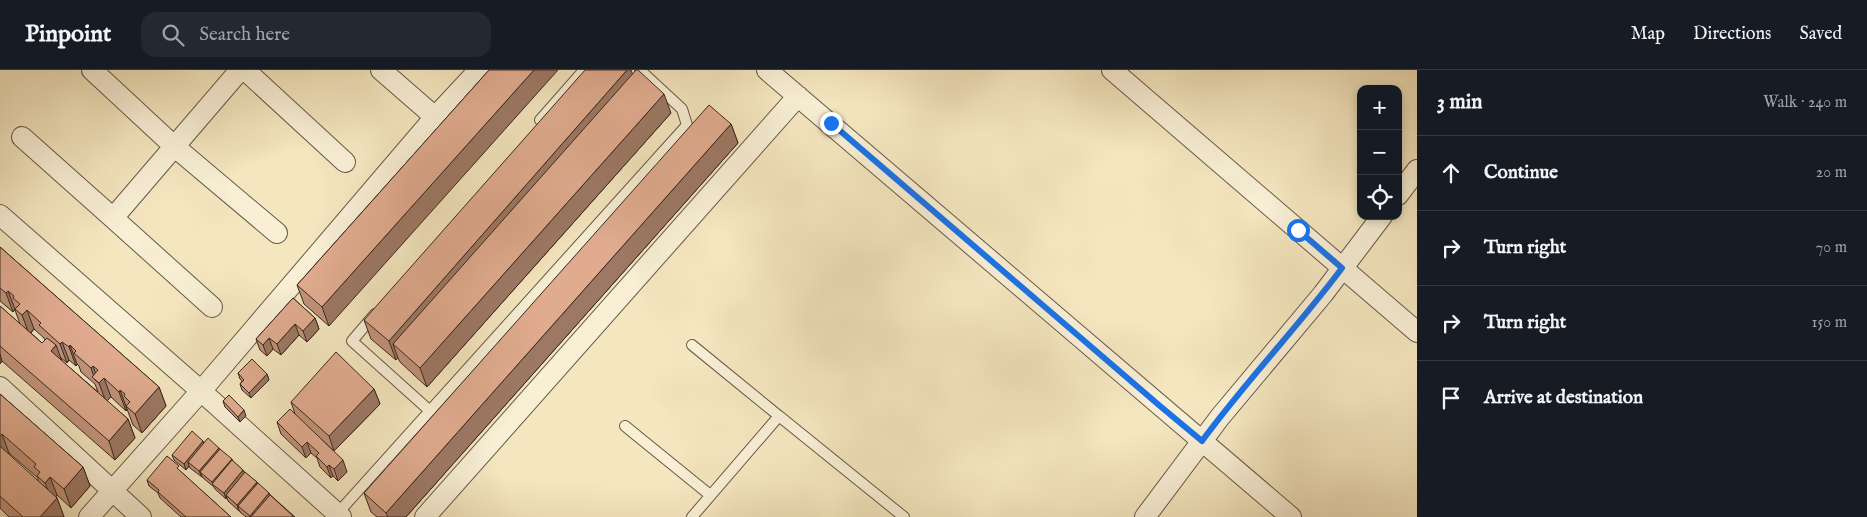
<!DOCTYPE html>
<html lang="en">
<head>
<meta charset="utf-8">
<style>
	body { margin:0; font-family:"IM FELL English",serif; background:#242831; color:#f1f3f6 }
	.controls { position:absolute; right:15px; top:15px; display:grid; overflow:hidden; border-radius:10px; box-shadow:0 2px 8px #0003 }
	.controls button { width:45px; height:45px; display:grid; place-items:center; padding:0; border:0; border-bottom:1px solid #363941; background:#171b24; color:#f1f3f6; font:25px sans-serif }
	.stop { position:absolute; width:15px; height:15px; margin:-11px; border:4px solid #1a73e8; border-radius:50%; background:#fff }
	.stop.end { background:#1a73e8; border-color:#fff; box-shadow:0 1px 5px #0008 }
	.list { margin:0; padding:0; list-style:none }
	h2 { display:flex; justify-content:space-between; align-items:center; height:65px; margin:0; padding:0 20px; font-size:21px }
	h2 small { font-size:16px; font-weight:400; color:#9ea1a6 }
	.list li { display:grid; grid-template-columns:32px 1fr auto; gap:15px; align-items:center; box-sizing:border-box; height:75px; padding:0 20px; border-top:1px solid #363941 }
	.list b { display:block; font-size:19px; white-space:nowrap }
	.list em { font-size:16px; font-style:normal; color:#9ea1a6 }
	.icon { flex:none; width:28px; height:28px; fill:none; stroke:currentColor; stroke-width:2; stroke-linecap:round; stroke-linejoin:round }
	.map { position:relative; flex:none; width:1417px; height:447px; overflow:hidden }
	header { display:flex; align-items:center; gap:30px; box-sizing:border-box; height:70px; padding:0 25px; background:#171b24; border-bottom:1px solid #363941 }
	header strong { font-size:24px }
	nav { display:flex; gap:28px; margin-inline-start:auto; font-size:18px }
	.search { width:350px; height:45px; background:#242831; display:flex; align-items:center; gap:12px; box-sizing:border-box; padding:0 18px; border-radius:15px; color:#9ea1a6; font-size:19px }
	main { display:flex }
	aside { flex:1; background:#171b24 }
	.map>svg:first-child { display:block }
	.lines { fill:none; stroke-linecap:round; stroke-linejoin:round }
	.service-casing { stroke:#685846; stroke-width:12 }
	.minor-casing { stroke:#685846; stroke-width:22 }
	.service { stroke:#f8efd5; stroke-width:10 }
	.minor { stroke:#f8efd5; stroke-width:20 }
	.wall { fill:#c1937b; stroke:#39281e; fill-rule:evenodd }
	.shaded-wall { fill:#9d7864; stroke:#39281e }
	.building { fill:#e0ab8f; stroke:#39281e }
	.route { stroke:#1a73e8; stroke-width:6 }
</style>
</head>
<body>
<header>
<strong>Pinpoint</strong>
<div class="search"><svg class="icon" aria-label="search" viewBox="0 0 24 24"><circle cx="10" cy="10" r="6"/><path d="M15 15l6 6"/></svg>Search here</div>
<nav><a>Map</a><a>Directions</a><a>Saved</a></nav>
</header>
<main>
<div class="map">
<svg width="1417" height="447" viewBox="0 0 1417 447">
	<rect width="100%" height="100%" fill="#f4e6bf"/>
	<filter id="stains"><feTurbulence type="fractalNoise" baseFrequency=".004" numOctaves="4"/><feColorMatrix values="0 0 0 0 .2 0 0 0 0 .09 0 0 0 0 .02 0 0 0 .5 -.17"/></filter>
	<radialGradient id="worn" r=".72"><stop offset=".6" stop-color="#630" stop-opacity="0"/><stop offset="1" stop-color="#630" stop-opacity=".3"/></radialGradient>
	<g class="lines">
		<g class="service-casing">
			<path id="service" d="M540,50L584,0
				M375,244L352,271L430,341
				M692,275L779,346L692,447
				M779,346L904,447
				M625,356L710,425
				M337,444L687,55L682,39L640,0"/>
		</g>
		<g class="minor-casing">
			<path id="minor" d="M92,0L175,77L277,163
				M245,0L345,92
				M381,0L435,47
				M767,0L1291,447
				M1112,0L1417,262
				M22,67L113,148
				M1398,125L1417,100
				M0,145L201,321L341,447
				M212,237L113,148L240,0
				M0,317L141,447
				M89,447L201,321L435,47L479,0
				M425,447L798,26
				M1145,447L1220,347L1323,224L1382,146"/>
		</g>
		<use href="#service" class="service"/>
		<use href="#minor" class="minor"/>
	</g>
	<path class="wall" d="M489,0L329,256L304,234L297,215Z
		M633,4L671,43L427,317L400,292L398,288L396,290L371,269L364,250Z
		M731,54L738,73L406,447H377L371,442L364,423Z
		M0,177L159,317L166,336L142,363L133,355L127,339L126,341L111,327L107,331L128,349L135,368L115,390L2,291L0,294V236L20,254L15,240L13,242L0,231ZM34,259L44,268L45,270L42,273L31,263ZM60,287L67,293L69,290L76,296L77,294L79,296L81,302L95,314L98,322L62,291Z
		M293,228L315,248L319,259L307,272L299,265L281,285L273,279L267,286L260,280L256,269Z
		M238,303L267,304L269,310L251,328L242,320L240,314L242,311L240,309Z
		M374,319L380,334L334,381L321,369L347,402L338,411L333,406L331,408L320,397L317,388L311,383L306,388L281,364L277,352L295,344L291,332Z
		M0,324L83,397L90,416L71,438L57,425L56,426L57,428L64,447H9L0,438ZM9,383L38,408V411L8,384Z
		M223,331L246,346L240,352L225,337Z
		M203,371L204,373L219,378L220,380L243,400L245,403L257,412L258,414L295,447H246L240,442V441H239L228,431L227,428L226,429L215,419L214,417L202,407L190,398L189,396L186,400L174,390L172,385Z
		M181,402L231,447H181L160,428L158,423L149,416L147,410Z"/>
	<path class="shaded-wall" d="M534,0H558L329,256L322,237Z
		M627,0H631L637,16L393,274L398,288L396,290L389,271Z
		M664,24L671,43L427,317L420,298Z
		M731,54L738,73L406,447H388L386,443Z
		M8,221L15,239L13,242L6,223Z
		M27,240L34,259L29,264L22,245Z
		M315,248L319,259L307,272L303,261Z
		M295,254L299,265L281,285L277,274Z
		M269,268L273,279L267,286L263,275Z
		M62,272L69,290L67,293L60,274Z
		M56,275L63,294L51,281Z
		M70,275L77,294L76,296L69,277Z
		M0,284L2,291L0,294Z
		M93,296L99,313L104,308L111,327L106,332L99,313L95,310L91,298Z
		M267,304L269,310L251,328L249,323Z
		M159,317L166,336L142,363L135,344Z
		M374,319L380,334L334,381L329,366Z
		M120,320L127,339L126,341L119,322Z
		M244,340L246,346L240,352L238,347Z
		M128,349L135,368L115,390L109,371Z
		M2,364L9,383L0,393V366Z
		M203,371L205,377L188,392L189,396L186,400L184,394Z
		M307,372L311,383L306,388L302,377Z
		M219,378L221,384L200,402L202,407L199,401Z
		M232,389L234,394L213,414L212,412Z
		M343,390L347,402L338,411L334,399Z
		M329,395L333,406L331,408L327,397Z
		M83,397L90,416L71,438L64,419Z
		M243,400L246,406L226,425L227,428L226,429L224,423Z
		M50,407L57,425L52,431L45,413Z
		M257,412L259,418L238,436L239,441L237,435Z
		M269,423L272,428L256,447H250V446Z
		M57,428L64,447H40Z"/>
	<path class="building" d="M489,0H534L322,237L297,215Z
		M585,0H627L389,271L364,250Z
		M636,0H638L664,24L420,298L393,274Z
		M709,35L731,54L386,443L364,423Z
		M0,177L159,317L135,344L126,336L130,332L124,326L125,324L120,320L119,322L104,308L99,313L92,307L98,300L93,296L91,298L74,283L76,281L70,275L69,277L62,272L60,274L39,255L41,253L27,240L22,245L15,239L20,234L13,228L14,226L8,221L6,223L0,218Z
		M293,228L315,248L303,261L295,254L277,274L269,268L263,275L256,269Z
		M0,236L42,273L47,268L56,275L51,281L128,349L109,371L0,276Z
		M336,282L374,319L329,366L291,332Z
		M252,289L267,304L249,323L240,314L244,310L238,303Z
		M0,324L83,397L64,419L50,407L45,413L37,406L40,402L34,397L36,394L2,364L0,366Z
		M229,325L244,340L238,347L223,331Z
		M290,339L343,390L334,399L329,395L327,397L316,386L319,383L307,372L302,377L277,352Z
		M192,361L203,371L184,394L172,385Z
		M208,368L219,378L199,401L188,392Z
		M0,376L57,428L40,447H23L0,426Z
		M220,379L232,389L212,412L200,402Z
		M167,386L179,396L177,398L231,447H186L158,422L159,420L147,410Z
		M232,390L243,400L224,423L212,414Z
		M245,402L257,412L237,435L226,425Z
		M258,413L269,423L250,446L238,436Z
		M270,425L293,446L292,447H251Z"/>
	<g class="lines">
		<path class="route" d="M831,53L1160,336L1202,371C1246,311 1298,257 1342,198L1298,160"/>
	</g>
	<rect width="100%" height="100%" filter="url(#stains)"/>
	<rect width="100%" height="100%" fill="url(#worn)"/>
</svg>
<div class="controls">
<button>+</button>
<button>−</button>
<button><svg class="icon" aria-label="locate" viewBox="0 0 24 24"><circle cx="12" cy="12" r="6"/><path d="M12 2v4M12 18v4M2 12h4M18 12h4"/></svg></button>
</div>
<div class="stop" style="left:1298px;top:160px"></div>
<div class="stop end" style="left:831px;top:53px"></div>
</div>
<aside>
<h2>3 min<small>Walk · 240 m</small></h2>
<ul class="list">
<li><svg class="icon" aria-label="ahead" viewBox="0 0 24 24"><path d="M12 20V5M6 11l6-6 6 6"/></svg><div><b>Continue</b></div><em>20 m</em></li>
<li><svg class="icon" aria-label="right" viewBox="0 0 24 24"><path d="M7 20v-9h11M14 6l5 5-5 5"/></svg><div><b>Turn right</b></div><em>70 m</em></li>
<li><svg class="icon" aria-label="right" viewBox="0 0 24 24"><path d="M7 20v-9h11M14 6l5 5-5 5"/></svg><div><b>Turn right</b></div><em>150 m</em></li>
<li><svg class="icon" aria-label="arrive" viewBox="0 0 24 24"><path d="M6 21V4h12l-3 4 3 4H6"/></svg><div><b>Arrive at destination</b></div></li>
</ul>
</aside>
</main>
</body>
</html>
